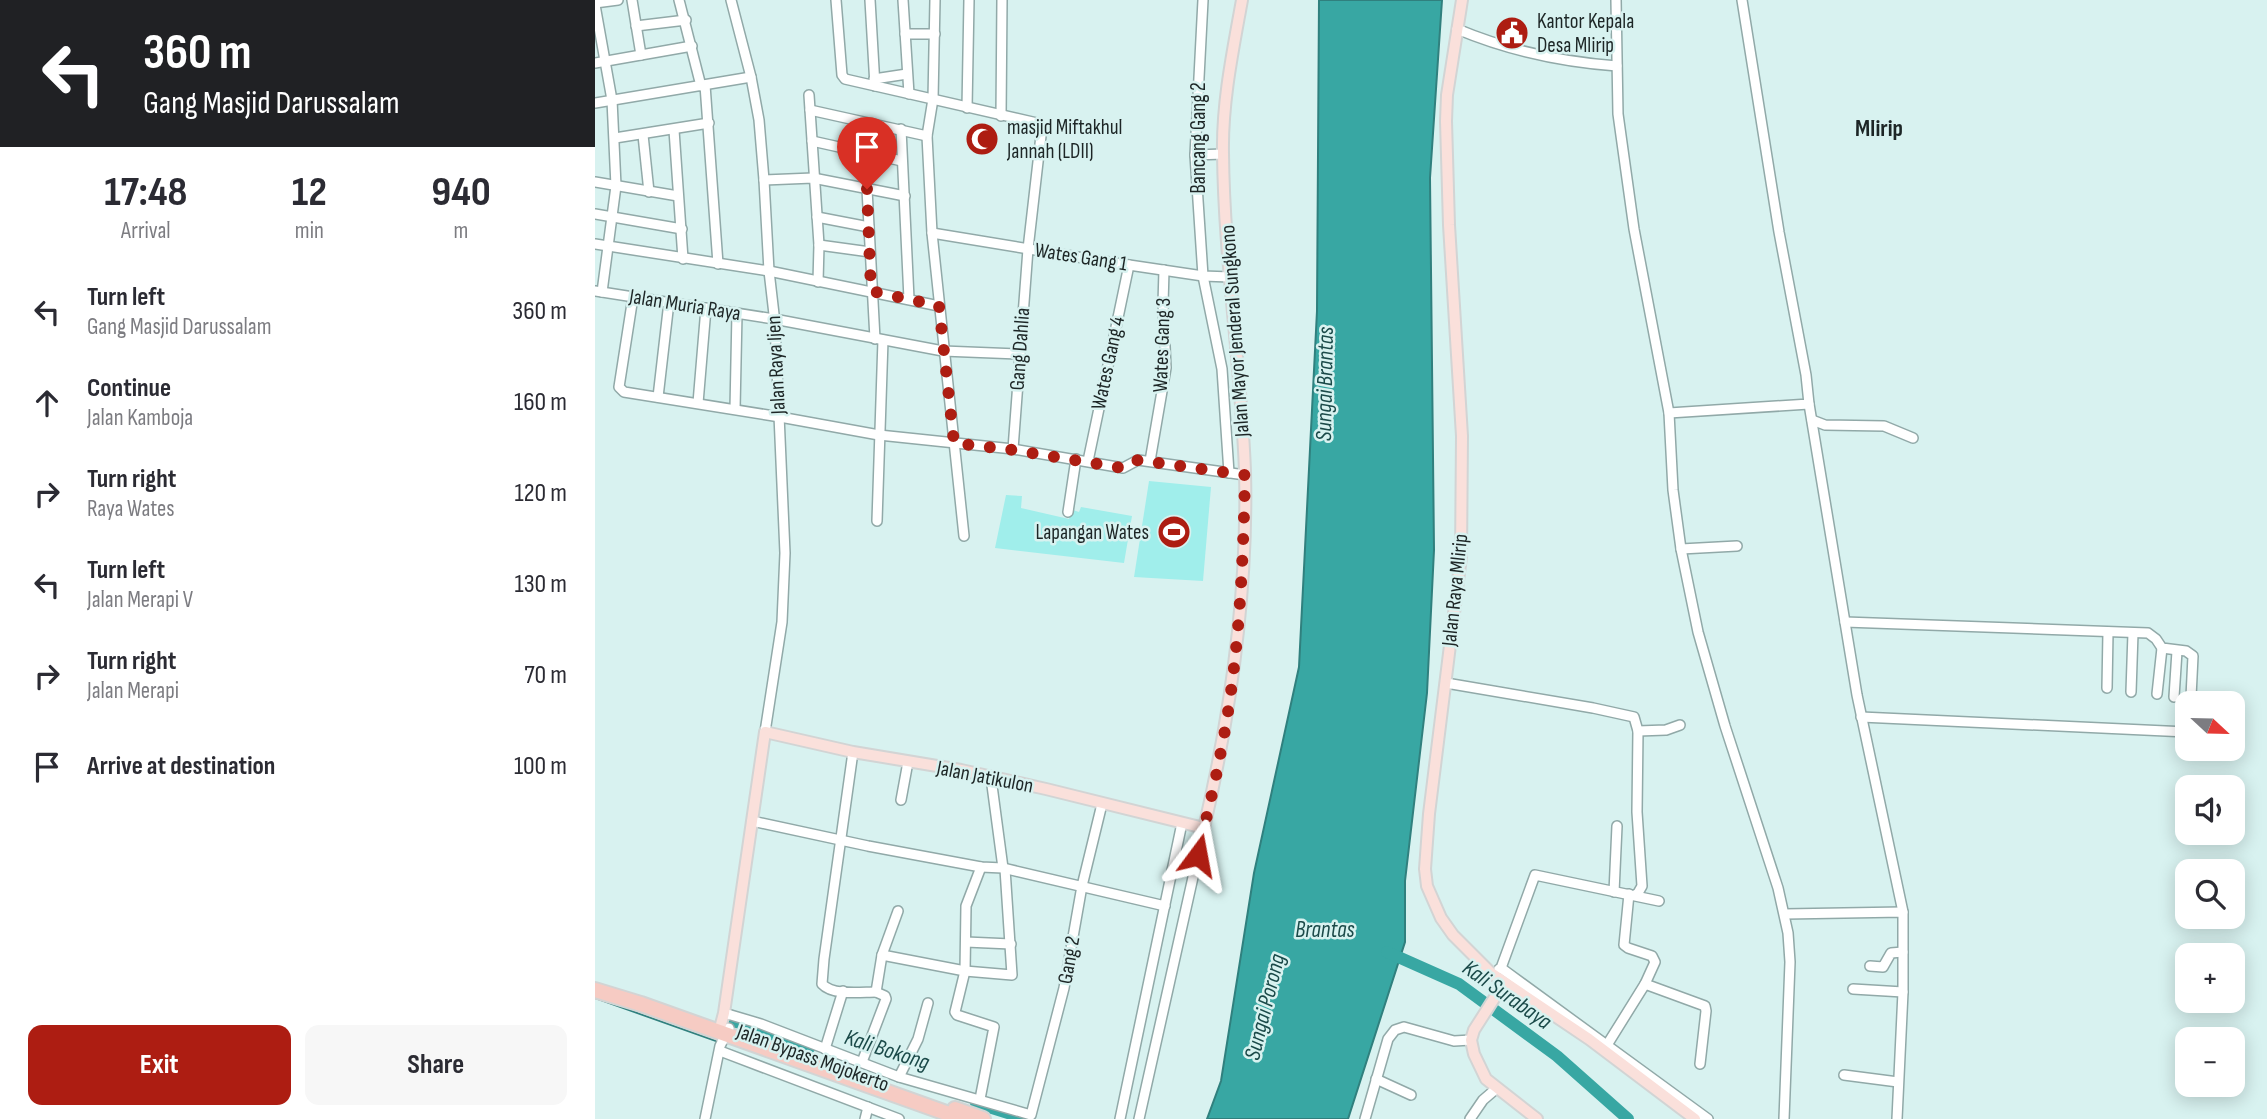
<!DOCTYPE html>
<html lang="en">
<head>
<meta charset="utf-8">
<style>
	body { margin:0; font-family:"Sofia Sans Condensed",sans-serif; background:#f7f7f7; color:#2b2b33; height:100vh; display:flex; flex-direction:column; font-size:26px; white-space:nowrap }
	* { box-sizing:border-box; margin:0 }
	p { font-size:23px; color:#7c7c81 }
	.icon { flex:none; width:38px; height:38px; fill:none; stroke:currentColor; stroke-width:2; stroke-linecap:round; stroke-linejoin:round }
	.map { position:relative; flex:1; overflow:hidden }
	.drawer { display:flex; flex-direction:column; background:#fff; width:595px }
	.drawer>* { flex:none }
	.guide { background:#202124; color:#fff; overflow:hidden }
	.needle { width:46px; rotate:112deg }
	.buttons { position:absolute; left:1580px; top:691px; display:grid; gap:14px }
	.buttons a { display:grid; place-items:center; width:70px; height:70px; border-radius:14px; background:#fff; box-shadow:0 4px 18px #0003; font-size:35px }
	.pin { position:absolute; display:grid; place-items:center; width:60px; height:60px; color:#fff; margin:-72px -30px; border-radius:50% 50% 50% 0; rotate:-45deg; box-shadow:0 0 7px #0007 }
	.pin .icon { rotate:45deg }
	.me { position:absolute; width:77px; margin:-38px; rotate:13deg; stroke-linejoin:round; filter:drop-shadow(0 0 5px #0008) }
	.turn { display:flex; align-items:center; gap:24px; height:147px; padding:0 28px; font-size:32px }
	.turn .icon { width:91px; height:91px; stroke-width:2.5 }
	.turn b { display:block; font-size:49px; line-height:60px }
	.eta { display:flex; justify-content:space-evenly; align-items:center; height:119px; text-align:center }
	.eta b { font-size:42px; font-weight:700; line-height:49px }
	.cta { display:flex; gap:14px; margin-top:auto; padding:14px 28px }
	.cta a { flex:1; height:80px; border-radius:14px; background:#ad1d12; color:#fff; font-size:28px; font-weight:700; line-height:80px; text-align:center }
	.cta a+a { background:#f7f7f7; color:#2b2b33 }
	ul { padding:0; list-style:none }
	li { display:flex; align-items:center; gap:21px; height:91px; padding:0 28px }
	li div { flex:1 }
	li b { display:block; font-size:26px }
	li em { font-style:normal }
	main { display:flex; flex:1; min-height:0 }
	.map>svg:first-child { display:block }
	.green { fill:#a0eeeb }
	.water { fill:#38a7a3; stroke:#30807e; stroke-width:2 }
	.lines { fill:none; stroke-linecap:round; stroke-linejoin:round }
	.stream { stroke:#30807e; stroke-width:2 }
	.river { stroke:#38a7a3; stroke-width:12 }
	.minor-casing { stroke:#91a9a8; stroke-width:12 }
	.major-casing { stroke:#d2d4d4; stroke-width:14 }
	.highway-casing { stroke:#d2d4d4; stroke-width:18 }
	.minor { stroke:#fff; stroke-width:9 }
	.major { stroke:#fae0db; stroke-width:10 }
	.highway { stroke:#f6cbc3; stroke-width:14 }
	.route { stroke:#ad1d12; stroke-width:12; stroke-dasharray:0 21.6 }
	.labels { text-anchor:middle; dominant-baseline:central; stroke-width:5; stroke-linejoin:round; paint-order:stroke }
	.poi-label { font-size:21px; fill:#1d2626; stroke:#d8f2f0; text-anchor:start }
	.street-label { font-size:21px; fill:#1d2626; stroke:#d8f2f0 }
	.water-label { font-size:23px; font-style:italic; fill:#1b4a49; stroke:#d8f2f0 }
	.quarter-label { font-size:24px; font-weight:bold; fill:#1d2626; stroke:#d8f2f0 }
</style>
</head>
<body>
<main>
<section class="drawer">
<div class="guide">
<div class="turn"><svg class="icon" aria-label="left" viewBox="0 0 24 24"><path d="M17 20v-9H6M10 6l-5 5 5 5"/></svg><div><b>360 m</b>Gang Masjid Darussalam</div></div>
</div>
<div class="eta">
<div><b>17:48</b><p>Arrival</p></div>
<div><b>12</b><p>min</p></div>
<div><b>940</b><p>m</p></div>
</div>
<ul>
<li><svg class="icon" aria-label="left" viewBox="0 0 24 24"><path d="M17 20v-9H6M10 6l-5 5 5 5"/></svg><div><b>Turn left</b><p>Gang Masjid Darussalam</p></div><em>360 m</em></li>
<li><svg class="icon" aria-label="ahead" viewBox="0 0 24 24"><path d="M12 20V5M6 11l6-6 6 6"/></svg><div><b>Continue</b><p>Jalan Kamboja</p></div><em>160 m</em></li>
<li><svg class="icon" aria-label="right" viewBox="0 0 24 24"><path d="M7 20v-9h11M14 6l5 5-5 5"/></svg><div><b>Turn right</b><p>Raya Wates</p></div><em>120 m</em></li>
<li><svg class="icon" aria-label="left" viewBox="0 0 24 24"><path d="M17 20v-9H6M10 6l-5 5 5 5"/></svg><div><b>Turn left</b><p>Jalan Merapi V</p></div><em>130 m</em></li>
<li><svg class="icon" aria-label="right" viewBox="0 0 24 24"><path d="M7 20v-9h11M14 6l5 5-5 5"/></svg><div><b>Turn right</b><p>Jalan Merapi</p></div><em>70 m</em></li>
<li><svg class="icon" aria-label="arrive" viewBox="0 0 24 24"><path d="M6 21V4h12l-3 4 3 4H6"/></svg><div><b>Arrive at destination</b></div><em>100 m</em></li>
</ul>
<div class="cta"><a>Exit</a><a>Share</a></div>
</section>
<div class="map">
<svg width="1672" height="1119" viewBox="0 0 1672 1119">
	<rect width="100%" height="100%" fill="#d8f2f0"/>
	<g class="green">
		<polygon points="554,481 616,487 608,581 539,577"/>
		<polygon points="411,495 427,496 426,508 474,519 478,510 484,512 486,507 537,516 529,563 400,548"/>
	</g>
	<polygon class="water" points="724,0 847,0 835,178 839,550 832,693 810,881 810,942 753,1119 612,1119 626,1081 659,873 704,667 722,311"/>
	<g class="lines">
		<polyline class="stream" points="0,998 124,1042"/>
		<g class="river">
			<polyline points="792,952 864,984 962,1056 1033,1119"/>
			<polyline points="139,1021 215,1047"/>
			<polyline points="381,1103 432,1119"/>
		</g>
		<defs>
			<g id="minor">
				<polyline points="37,0 46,55"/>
				<polyline points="84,0 106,86"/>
				<polyline points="136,0 156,77 164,120 169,180 174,271 180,323 190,553 187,622 170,732"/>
				<polyline points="241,0 247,75 250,79 442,123 447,127 433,249 418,449"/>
				<polyline points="275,0 280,86"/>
				<polyline points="308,0 314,94"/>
				<polyline points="340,0 338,99 332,136 337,233 369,536"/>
				<polyline points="608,0 600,155 608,276 627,369 634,473"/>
				<polyline points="1021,0 1023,114 1039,229 1074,413 1078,490 1086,549 1103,632 1130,726 1183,888 1193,933 1195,962 1189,1119"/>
				<polyline points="0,3 23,0"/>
				<polyline points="0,5 17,100 21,186 7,292"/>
				<polyline points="41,26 91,20"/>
				<path d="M862,29C912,50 967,62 1022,66"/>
				<polyline points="310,34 340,34"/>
				<polyline points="0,63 97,46"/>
				<polyline points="279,79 312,74"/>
				<polyline points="110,85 123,264"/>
				<polyline points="214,95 224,245 223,282"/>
				<polyline points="0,103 156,77"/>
				<polyline points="372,108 374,0"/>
				<polyline points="215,110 332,136"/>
				<polyline points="406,116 407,0"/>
				<polyline points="306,129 314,299"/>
				<polyline points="79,130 88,259"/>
				<polyline points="48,135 54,192"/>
				<polyline points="20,138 114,123"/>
				<polyline points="217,141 307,161"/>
				<polyline points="600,155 628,154"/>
				<polyline points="169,180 218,178 310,196"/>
				<polyline points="0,182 83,196"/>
				<polyline points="272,189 280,339"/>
				<polyline points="0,214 87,229"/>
				<polyline points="222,217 274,227"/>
				<polyline points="337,233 507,261 608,276 635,277"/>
				<polyline points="0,244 174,271 344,306"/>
				<polyline points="224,245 275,252"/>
				<polyline points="0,291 179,319 348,351 425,354"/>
				<polyline points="38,297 24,387 29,392 185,417 284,435 418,449 528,468 543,460 650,475"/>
				<polyline points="63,397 74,302"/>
				<polyline points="103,403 111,308"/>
				<polyline points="1214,404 1262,695 1308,912"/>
				<polyline points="140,409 142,313"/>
				<polyline points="1074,413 1214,404 1211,375 1184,232 1147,0"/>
				<polyline points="1217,420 1230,425 1289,426 1318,438"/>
				<polyline points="493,461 534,265"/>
				<polyline points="555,461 571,368 568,304 569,270"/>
				<polyline points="473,512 481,459"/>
				<polyline points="282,521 288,340"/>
				<polyline points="1086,549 1142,546"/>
				<polyline points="1250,622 1553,633 1561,639 1567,648 1591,651 1598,656 1596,697"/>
				<polyline points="851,683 998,708 1039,717 1043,731 1042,812 1047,886 1043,893 1040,895"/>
				<polyline points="1512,688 1513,632"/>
				<polyline points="1536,692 1538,633"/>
				<polyline points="1562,694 1567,648"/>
				<polyline points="1579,697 1582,651"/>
				<polyline points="1266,717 1592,732"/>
				<polyline points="1043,731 1071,730 1085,725"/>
				<path d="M258,752L229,959L227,984C238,996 266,992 281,992"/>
				<polyline points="396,778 408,868"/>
				<polyline points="306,800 313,762"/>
				<polyline points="157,821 273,846 386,867 408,868 570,906"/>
				<polyline points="1019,892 1022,826"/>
				<polyline points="1190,914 1308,912 1308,992 1302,1119"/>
				<polyline points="371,942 416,944"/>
				<polyline points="287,955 303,911"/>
				<polyline points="1275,966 1288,967 1296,953 1308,952"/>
				<polyline points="906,968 1113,1119"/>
				<polyline points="904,969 906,968 940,875 1064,901"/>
				<polyline points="1050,984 1110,1006 1111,1011 1105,1064"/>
				<polyline points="1258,989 1308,992"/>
				<polyline points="129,1013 166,1024 304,1077 436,1115 469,988 487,886 507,804"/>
				<polyline points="1012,1045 1050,984 1060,962 1057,956 1033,948 1029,945 1034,894"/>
				<polyline points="230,1049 248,991"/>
				<polyline points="125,1051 304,1119"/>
				<polyline points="267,1062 291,999 290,996 281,992 287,955 370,971 417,975 410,869"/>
				<polyline points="1249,1075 1303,1082"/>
				<polyline points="304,1077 323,1039 333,1003"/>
				<polyline points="781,1079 816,1095"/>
				<polyline points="385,1099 399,1027 362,1015 360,1012 370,971 371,906 386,867"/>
				<polyline points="110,1119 125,1046 134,1028"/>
				<polyline points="270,1119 273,1107"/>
				<polyline points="525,1119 587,823"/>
				<polyline points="544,1119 609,828"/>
				<polyline points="770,1119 793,1039 800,1030 809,1027 859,1041 876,1040"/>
				<polyline points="875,1119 888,1100 902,1088"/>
			</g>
			<g id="major">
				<polyline points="867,0 852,95 851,121 854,225 867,436 866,557 834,814 830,869 832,886 846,918 858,935 896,973 994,1039 1100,1119"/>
				<polyline points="909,983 879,1030 876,1040 879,1054 891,1079 942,1119"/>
				<path d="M124,1032L129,1013L170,732L258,752L366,770L451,789L609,828C636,712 653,590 650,471C646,364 629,259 628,153C627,102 638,50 647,0"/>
			</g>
			<g id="highway">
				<polyline points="0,990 46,1004 368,1119"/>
				<polyline points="360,1109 388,1119"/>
			</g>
		</defs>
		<use href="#minor" class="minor-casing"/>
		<use href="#major" class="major-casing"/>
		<use href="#highway" class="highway-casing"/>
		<use href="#minor" class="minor"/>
		<use href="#major" class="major"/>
		<use href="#highway" class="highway"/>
	</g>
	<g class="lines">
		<path class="route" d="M272,189L276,291L344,306L359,443L418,450L528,468L543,460L650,475C648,569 644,664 625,756C619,789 610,822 603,855"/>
	</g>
	<defs>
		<symbol id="civic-disc" viewBox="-11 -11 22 22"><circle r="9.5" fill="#ad1d12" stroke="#d8f2f0"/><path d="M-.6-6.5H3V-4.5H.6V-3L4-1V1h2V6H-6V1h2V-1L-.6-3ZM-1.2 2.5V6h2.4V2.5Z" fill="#fff"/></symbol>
		<symbol id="mosque-disc" viewBox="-11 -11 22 22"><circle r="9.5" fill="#ad1d12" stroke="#d8f2f0"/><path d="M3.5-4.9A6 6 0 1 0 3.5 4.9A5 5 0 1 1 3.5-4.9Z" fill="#fff"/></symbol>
		<symbol id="stadium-disc" viewBox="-11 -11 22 22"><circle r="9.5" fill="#ad1d12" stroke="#d8f2f0"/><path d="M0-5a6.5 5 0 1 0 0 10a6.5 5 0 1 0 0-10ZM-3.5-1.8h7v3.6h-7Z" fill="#fff"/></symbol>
	</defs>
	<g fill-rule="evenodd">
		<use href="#civic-disc" x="898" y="14" width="38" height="38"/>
		<use href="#mosque-disc" x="368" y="120" width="38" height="38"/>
		<use href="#stadium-disc" x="560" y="513" width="38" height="38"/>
	</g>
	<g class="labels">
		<g class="poi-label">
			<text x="942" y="21">Kantor Kepala<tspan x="942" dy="24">Desa Mlirip</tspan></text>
			<text x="412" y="127">masjid Miftakhul<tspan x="412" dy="24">Jannah (LDII)</tspan></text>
			<text x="554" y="532" text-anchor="end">Lapangan Wates</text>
		</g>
		<g class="street-label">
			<text transform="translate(603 138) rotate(-90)">Bancang Gang 2</text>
			<text transform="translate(486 257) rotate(9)">Wates Gang 1</text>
			<text transform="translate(90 305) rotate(9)">Jalan Muria Raya</text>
			<text transform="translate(640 331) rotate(-94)">Jalan Mayor Jenderal Sungkono</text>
			<text transform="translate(567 345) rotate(-88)">Wates Gang 3</text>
			<text transform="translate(425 349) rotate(-86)">Gang Dahlia</text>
			<text transform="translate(513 363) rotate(-78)">Wates Gang 4</text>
			<text transform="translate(181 365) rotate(-93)">Jalan Raya Ijen</text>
			<text transform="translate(860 590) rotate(-84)">Jalan Raya Mlirip</text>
			<text transform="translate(390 777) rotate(11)">Jalan Jatikulon</text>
			<text transform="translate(474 960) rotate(-80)">Gang 2</text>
			<text transform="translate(218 1058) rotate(20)">Jalan Bypass Mojokerto</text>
		</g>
		<g class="water-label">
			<text transform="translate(730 384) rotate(-89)">Sungai Brantas</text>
			<text x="730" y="930">Brantas</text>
			<text transform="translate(912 995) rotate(35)">Kali Surabaya</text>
			<text transform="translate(670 1007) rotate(-76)">Sungai Porong</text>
			<text transform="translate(292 1050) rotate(18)">Kali Bokong</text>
		</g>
		<g class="quarter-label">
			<text x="1284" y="128">Mlirip</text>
		</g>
	</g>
</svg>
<div class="buttons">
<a><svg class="needle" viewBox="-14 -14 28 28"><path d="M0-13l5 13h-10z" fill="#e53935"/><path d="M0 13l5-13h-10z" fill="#7c7c81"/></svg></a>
<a><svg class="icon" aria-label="sound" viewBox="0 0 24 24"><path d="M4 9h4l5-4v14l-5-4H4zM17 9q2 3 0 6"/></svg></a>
<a><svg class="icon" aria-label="search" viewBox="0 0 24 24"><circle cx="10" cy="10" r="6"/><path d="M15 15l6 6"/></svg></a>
<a>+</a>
<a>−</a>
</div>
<div class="pin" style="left:272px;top:189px;background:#d93025"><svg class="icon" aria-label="arrive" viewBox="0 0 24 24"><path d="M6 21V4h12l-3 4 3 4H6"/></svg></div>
<svg class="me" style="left:603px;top:855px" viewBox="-20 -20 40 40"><path d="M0-17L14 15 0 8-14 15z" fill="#ad1d12" stroke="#fff" stroke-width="4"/></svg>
</div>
</main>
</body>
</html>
